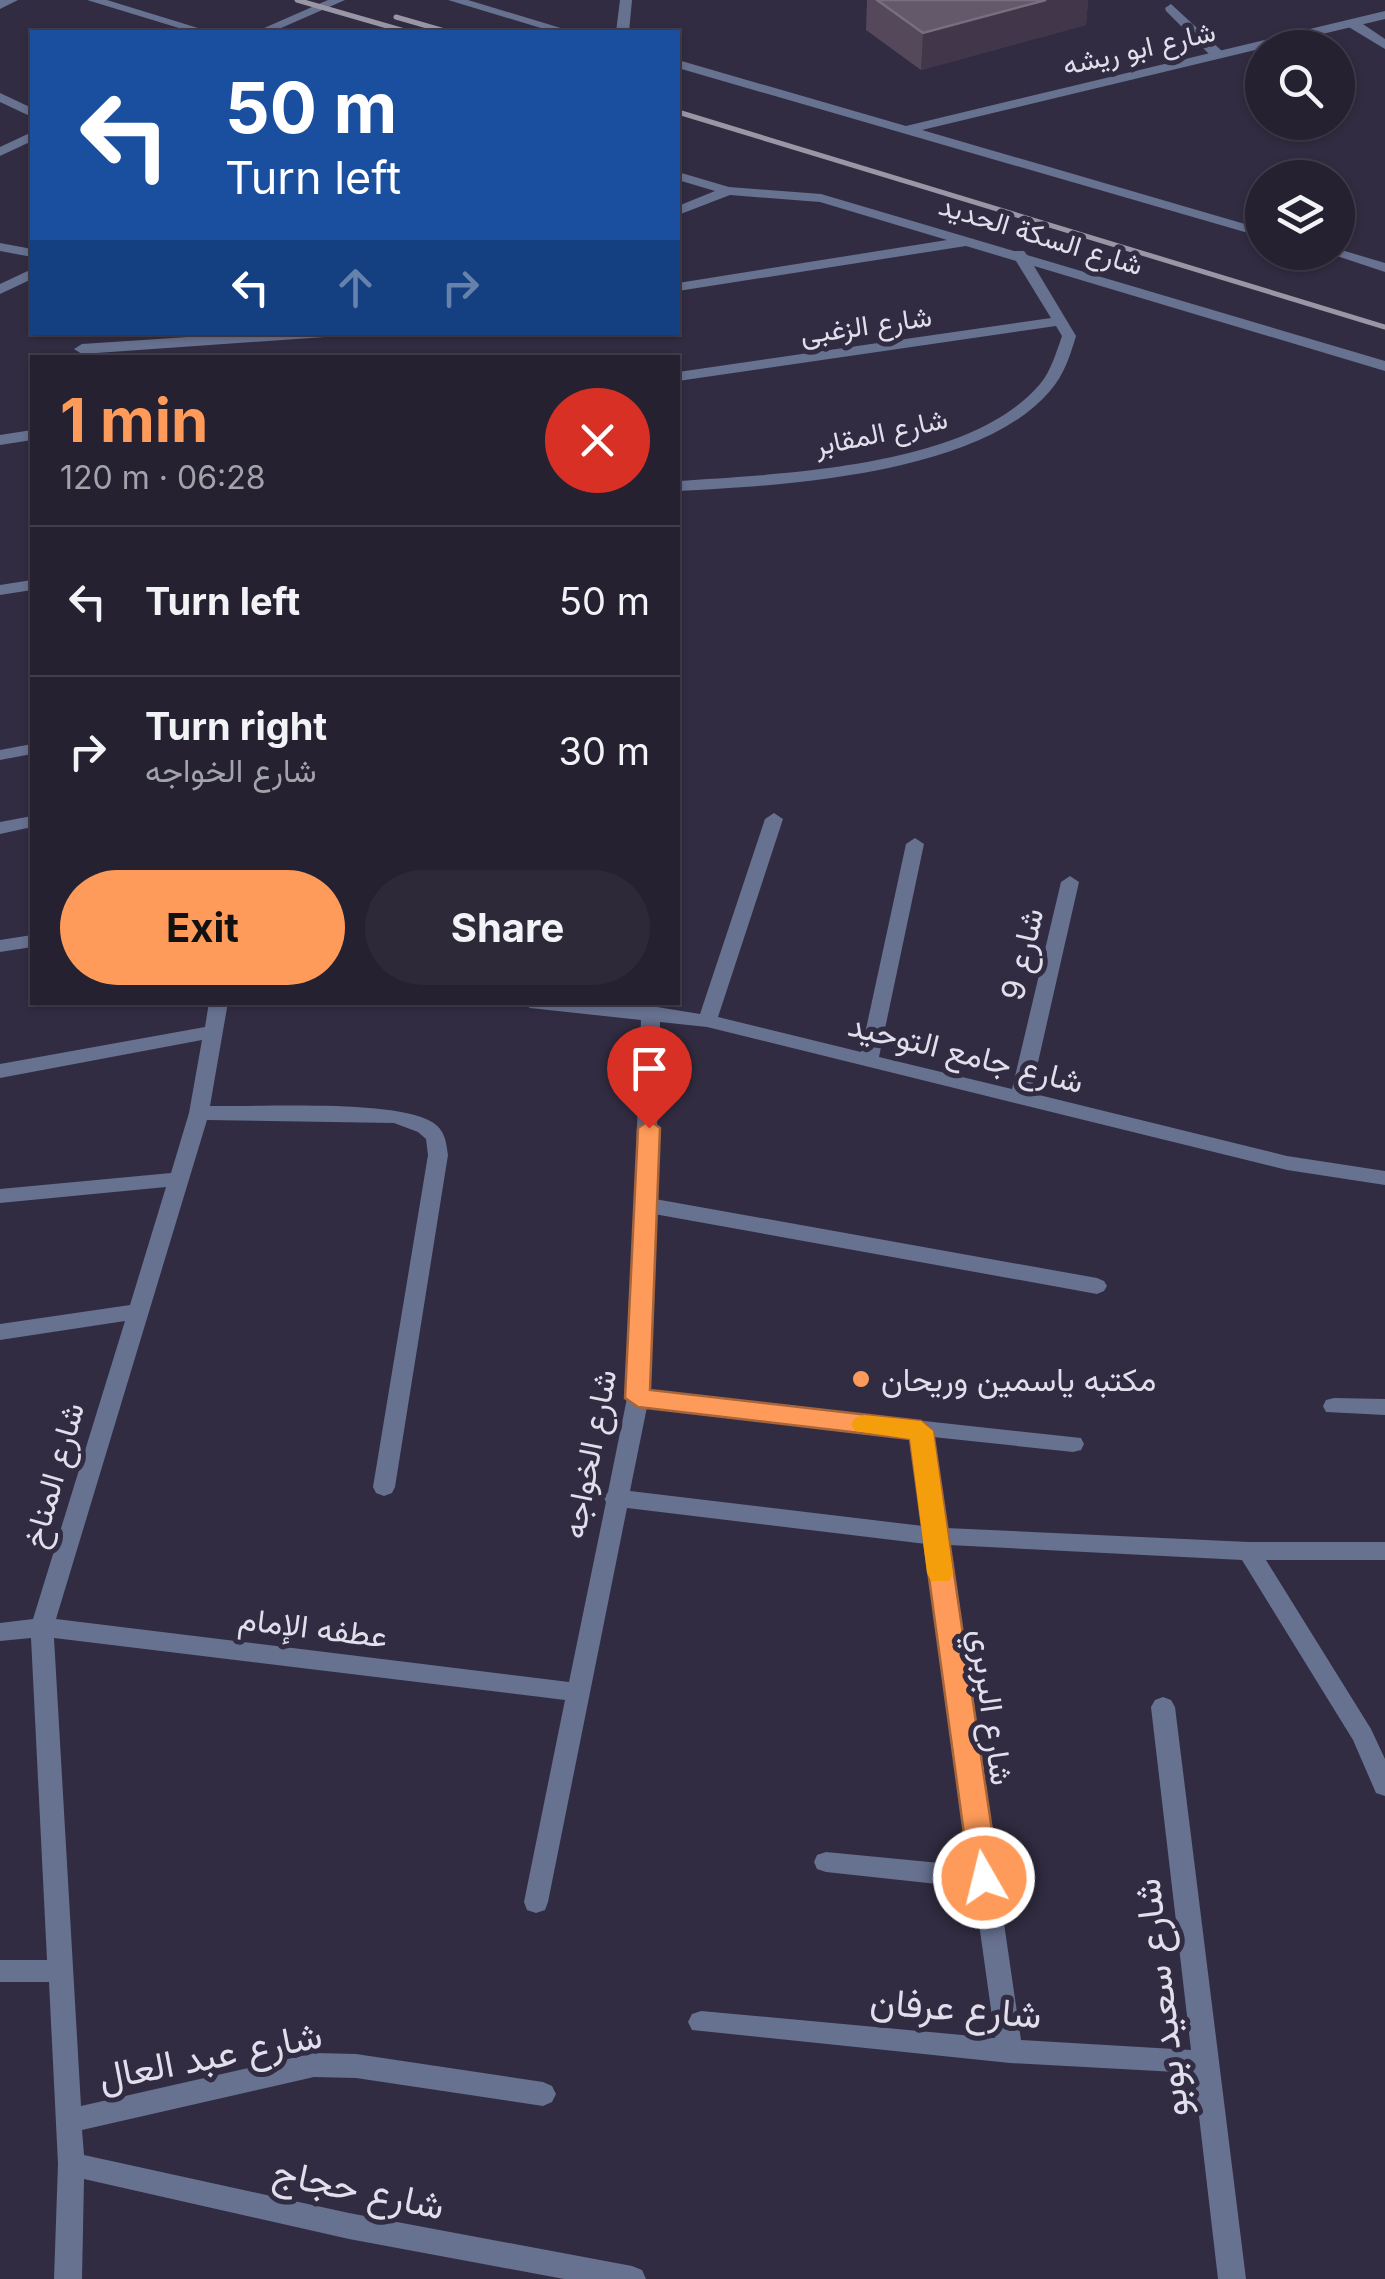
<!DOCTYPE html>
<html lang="en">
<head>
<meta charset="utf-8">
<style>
	body { margin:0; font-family:Inter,Vazirmatn,sans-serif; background:#2d2939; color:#f1f3f6; height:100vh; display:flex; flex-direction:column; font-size:38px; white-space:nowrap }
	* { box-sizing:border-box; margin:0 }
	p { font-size:32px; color:#a3a3ab }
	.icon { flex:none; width:55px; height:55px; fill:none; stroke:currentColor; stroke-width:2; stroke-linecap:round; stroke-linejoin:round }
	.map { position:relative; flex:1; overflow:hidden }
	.side { position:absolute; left:30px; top:355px; width:650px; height:650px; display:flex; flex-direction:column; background:#252131; border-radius:0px; box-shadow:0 2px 8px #0004,0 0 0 2px #423e4d }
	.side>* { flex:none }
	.banner { position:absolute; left:30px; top:30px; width:650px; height:305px; border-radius:0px; box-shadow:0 2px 8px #0004,0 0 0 2px #423e4d; background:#1a4fa0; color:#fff; overflow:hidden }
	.fabs { position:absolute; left:1245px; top:30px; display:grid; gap:20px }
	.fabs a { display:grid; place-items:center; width:110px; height:110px; border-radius:50%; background:#252131; box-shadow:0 2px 8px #0004,0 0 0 2px #423e4d; font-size:50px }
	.pin { position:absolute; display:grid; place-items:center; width:85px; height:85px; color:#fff; margin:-102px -42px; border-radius:50% 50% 50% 0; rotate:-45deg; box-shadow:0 0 10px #0007 }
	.pin .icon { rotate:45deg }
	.me { position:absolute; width:110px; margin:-55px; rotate:352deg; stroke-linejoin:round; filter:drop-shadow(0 0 8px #0008) }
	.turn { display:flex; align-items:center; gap:35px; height:210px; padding:0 30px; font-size:45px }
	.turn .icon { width:130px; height:130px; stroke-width:2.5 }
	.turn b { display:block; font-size:70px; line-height:85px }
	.lanes { display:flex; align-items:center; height:95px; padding:0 30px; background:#0003; justify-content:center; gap:50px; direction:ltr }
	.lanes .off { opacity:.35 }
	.round { display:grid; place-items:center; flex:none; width:105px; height:105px; border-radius:52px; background:#2d2939 }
	.overview { display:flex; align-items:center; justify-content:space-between; height:170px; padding:0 30px }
	h1 { font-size:60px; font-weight:700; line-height:75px; color:#ff9b5a }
	.cta { display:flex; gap:20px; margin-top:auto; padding:20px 30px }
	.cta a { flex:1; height:115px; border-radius:60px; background:#ff9b5a; color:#111; font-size:40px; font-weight:700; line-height:115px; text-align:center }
	.cta a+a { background:#2d2939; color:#f1f3f6 }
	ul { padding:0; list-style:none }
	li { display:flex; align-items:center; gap:30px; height:150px; padding:0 30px; border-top:2px solid #423e4d }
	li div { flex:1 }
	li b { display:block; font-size:38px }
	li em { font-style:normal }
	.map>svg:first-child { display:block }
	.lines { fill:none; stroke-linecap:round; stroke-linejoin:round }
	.service { fill:#677190; fill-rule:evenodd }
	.minor { fill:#677190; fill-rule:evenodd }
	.rail { stroke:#9996a6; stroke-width:5 }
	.wall { fill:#56485b }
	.shaded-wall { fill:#41364a }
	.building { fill:#64596b; stroke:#786e7f; stroke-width:2.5 }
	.route { fill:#ff9b5a; stroke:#a6653a; stroke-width:2.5 }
	.slow { fill:#f59e0b }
	.poi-dot { fill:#ff9b5a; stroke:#312c41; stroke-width:4 }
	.labels { text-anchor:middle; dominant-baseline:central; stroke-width:10; stroke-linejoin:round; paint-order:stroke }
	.far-street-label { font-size:28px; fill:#e1dfec; stroke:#312c41 }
	.street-label { font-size:32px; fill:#e1dfec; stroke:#312c41 }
	.poi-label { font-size:32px; fill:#e1dfec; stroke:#312c41; text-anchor:start }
	.near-street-label { font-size:38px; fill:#e1dfec; stroke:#312c41 }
</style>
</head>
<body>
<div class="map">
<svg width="1385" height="2279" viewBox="0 0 1385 2279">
	<rect width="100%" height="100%" fill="#312c41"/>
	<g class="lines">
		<g class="service">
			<polygon points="1171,4 1223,52 1223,58 1213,58 1166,11 1165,8"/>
			<polygon points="1347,20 1357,20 1385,39 1385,49 1347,26"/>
		</g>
		<g class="minor">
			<polygon points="0,0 18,0 0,9"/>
			<polygon points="87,0 107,0 211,32 192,32"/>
			<polygon points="328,0 345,0 272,32 255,32"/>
			<polygon points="448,0 468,0 574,32 554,32"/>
			<polygon points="620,0 632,0 629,32 616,32"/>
			<polygon points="1385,11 1385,19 922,130 1262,229 1262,237 678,68 678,60 906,126"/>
			<polygon points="0,93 32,108 32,117 0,102"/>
			<polygon points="32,132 32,141 0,156 0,147"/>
			<path d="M678,172L729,187L821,194L1014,251H1024L1027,255L1385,361V371L1034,266L1076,336C1070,356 1064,375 1050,391C979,475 781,486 678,491V481C779,474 970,468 1040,384C1051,371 1056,353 1062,336L1056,326L678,381V372L1051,318L1016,261L966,246L678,291V283L947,240L820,202L730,195L678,215V206L715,191L678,180Z"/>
			<polygon points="0,243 32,249 32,257 0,251"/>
			<polygon points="1338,249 1385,263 1385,272 1325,252 1338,252"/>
			<polygon points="32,269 32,279 0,294 0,284"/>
			<polygon points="264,332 346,332 339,336 82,354 74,349 82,344"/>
			<polygon points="32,430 32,440 0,445 0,435"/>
			<polygon points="32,580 32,590 0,595 0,585"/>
			<polygon points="32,744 32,754 0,760 0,750"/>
			<path d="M774,813L783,819L718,1017L861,1052L906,844L915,838L924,844L879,1057L1012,1089L1061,882L1070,876L1079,882L1031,1093L1287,1156L1385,1171V1185L1287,1170L707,1027L660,1022L655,1199L1097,1278L1104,1281L1107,1286L1104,1291L1097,1294L654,1214L649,1391L1081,1438L1084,1444L1081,1450L1073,1452L933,1437L946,1528L1249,1542H1385V1560H1266L1371,1729L1385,1759V1796L1376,1793L1353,1740L1242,1560L949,1545L1021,2040L1191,2050L1151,1707L1155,1700L1163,1697L1171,1700L1175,1707L1246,2279H1218L1194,2073L1010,2063L692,2030L688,2022L692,2014L701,2011L995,2038L974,1888L826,1872L817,1869L814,1862L817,1855L826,1852L971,1866L926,1544L627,1508L548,1902L545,1910L536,1913L527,1910L524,1902L565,1700L54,1638L81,2106L314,2053L356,2054L543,2082L552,2086L556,2094L552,2102L543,2106L356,2078L314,2077L82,2130L84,2155L349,2213L632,2266L642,2270L646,2279H564L349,2239L84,2179L82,2279H54L58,2164L49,1982H0V1960H47L31,1638L0,1641V1623L33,1619L125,1321L0,1340V1324L130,1305L166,1187L0,1203V1189L171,1173L189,1113L202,1040L0,1078V1064L205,1027L209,1002H228L210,1106C259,1107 395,1099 432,1122C445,1130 446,1141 448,1155L395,1487L392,1493L384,1496L376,1493L373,1487L428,1155L426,1139L418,1132L394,1123L207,1120L56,1619L569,1682L606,1502L604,1498L608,1492L627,1398L641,1020L530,1008L521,1002L651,1006L700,1014L765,819ZM647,1407L911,1435L923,1526L630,1491Z"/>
			<polygon points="32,816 32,827 0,834 0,822"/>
			<polygon points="32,935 32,947 0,952 0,940"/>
			<polygon points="1334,1398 1385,1399 1385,1415 1326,1412 1323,1406 1326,1400"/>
		</g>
		<g class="rail">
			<polyline points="297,0 408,32"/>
			<polyline points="396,17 448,32"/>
			<polyline points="678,112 1385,327"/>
		</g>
	</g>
	<polygon class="wall" points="867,0 1088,0 1086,25 921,70 866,30"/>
	<polygon class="shaded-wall" points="1046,0 1088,0 1086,25 921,70 923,33"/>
	<polygon class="building" points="877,0 1046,0 923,33"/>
	<polygon class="route" points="649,1120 660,1128 650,1390 921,1421 933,1431 999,1878 994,1887 984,1891 975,1887 970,1878 910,1439 638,1407 625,1398 638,1128"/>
	<polygon class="slow" points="864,1415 921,1421 933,1431 953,1573 949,1581 931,1581 927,1573 910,1439 855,1431 851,1424 855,1418"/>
	<circle class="poi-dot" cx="861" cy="1379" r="10"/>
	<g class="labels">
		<g class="far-street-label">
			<text transform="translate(1139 48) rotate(-13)">شارع ابو ريشه</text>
			<text transform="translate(1041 235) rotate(17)">شارع السكة الحديد</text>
			<text transform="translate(866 325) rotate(-8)">شارع الزغبى</text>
			<text transform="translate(881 432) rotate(-12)">شارع المقابر</text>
		</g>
		<g class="street-label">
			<text transform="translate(1022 954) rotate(-77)">شارع 9</text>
			<text transform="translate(966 1053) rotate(14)">شارع جامع التوحيد</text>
			<text transform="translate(589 1454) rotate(-79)">شارع الخواجه</text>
			<text transform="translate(53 1475) rotate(-74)">شارع المناخ</text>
			<text transform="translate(313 1627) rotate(7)">عطفه الإمام</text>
			<text transform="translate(992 1707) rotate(82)">شارع البربري</text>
		</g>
		<g class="poi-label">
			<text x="881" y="1379">مكتبه ياسمين وريحان</text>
		</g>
		<g class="near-street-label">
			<text transform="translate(1160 1998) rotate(-97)">شارع سعيد بوبو</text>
			<text transform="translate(956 2007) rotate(5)">شارع عرفان</text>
			<text transform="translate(210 2055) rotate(-11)">شارع عبد العال</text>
			<text transform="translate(359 2188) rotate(12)">شارع حجاج</text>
		</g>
	</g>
</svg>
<div class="fabs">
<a><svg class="icon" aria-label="search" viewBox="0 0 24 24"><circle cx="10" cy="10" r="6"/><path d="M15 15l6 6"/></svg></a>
<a><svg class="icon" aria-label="layers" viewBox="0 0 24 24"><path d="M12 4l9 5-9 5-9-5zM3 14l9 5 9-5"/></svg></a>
</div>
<div class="pin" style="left:649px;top:1128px;background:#d93025"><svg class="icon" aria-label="arrive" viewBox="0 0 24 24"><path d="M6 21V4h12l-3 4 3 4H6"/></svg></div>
<svg class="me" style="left:984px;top:1878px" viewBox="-20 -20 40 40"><circle r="17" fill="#ff9b5a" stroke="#fff" stroke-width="3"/><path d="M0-11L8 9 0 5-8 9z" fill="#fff"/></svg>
<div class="banner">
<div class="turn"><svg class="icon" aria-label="left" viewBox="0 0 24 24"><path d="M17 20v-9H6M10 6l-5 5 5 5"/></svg><div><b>50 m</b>Turn left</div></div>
<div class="lanes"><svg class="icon" aria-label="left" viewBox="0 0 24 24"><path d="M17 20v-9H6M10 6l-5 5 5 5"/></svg><svg class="icon off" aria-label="ahead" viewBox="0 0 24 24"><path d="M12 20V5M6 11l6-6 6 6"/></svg><svg class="icon off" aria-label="right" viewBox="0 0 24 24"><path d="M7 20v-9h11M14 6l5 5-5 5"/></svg></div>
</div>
<section class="side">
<div class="overview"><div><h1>1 min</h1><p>120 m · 06:28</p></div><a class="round" style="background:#d93025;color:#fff"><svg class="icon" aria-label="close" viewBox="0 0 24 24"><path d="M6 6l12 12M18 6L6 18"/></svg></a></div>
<ul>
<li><svg class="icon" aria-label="left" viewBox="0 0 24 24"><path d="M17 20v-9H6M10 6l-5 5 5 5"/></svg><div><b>Turn left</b></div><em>50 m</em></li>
<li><svg class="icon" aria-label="right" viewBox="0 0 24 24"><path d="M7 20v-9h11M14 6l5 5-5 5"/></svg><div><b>Turn right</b><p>شارع الخواجه</p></div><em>30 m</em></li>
</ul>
<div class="cta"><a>Exit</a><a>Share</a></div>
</section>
</div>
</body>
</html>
